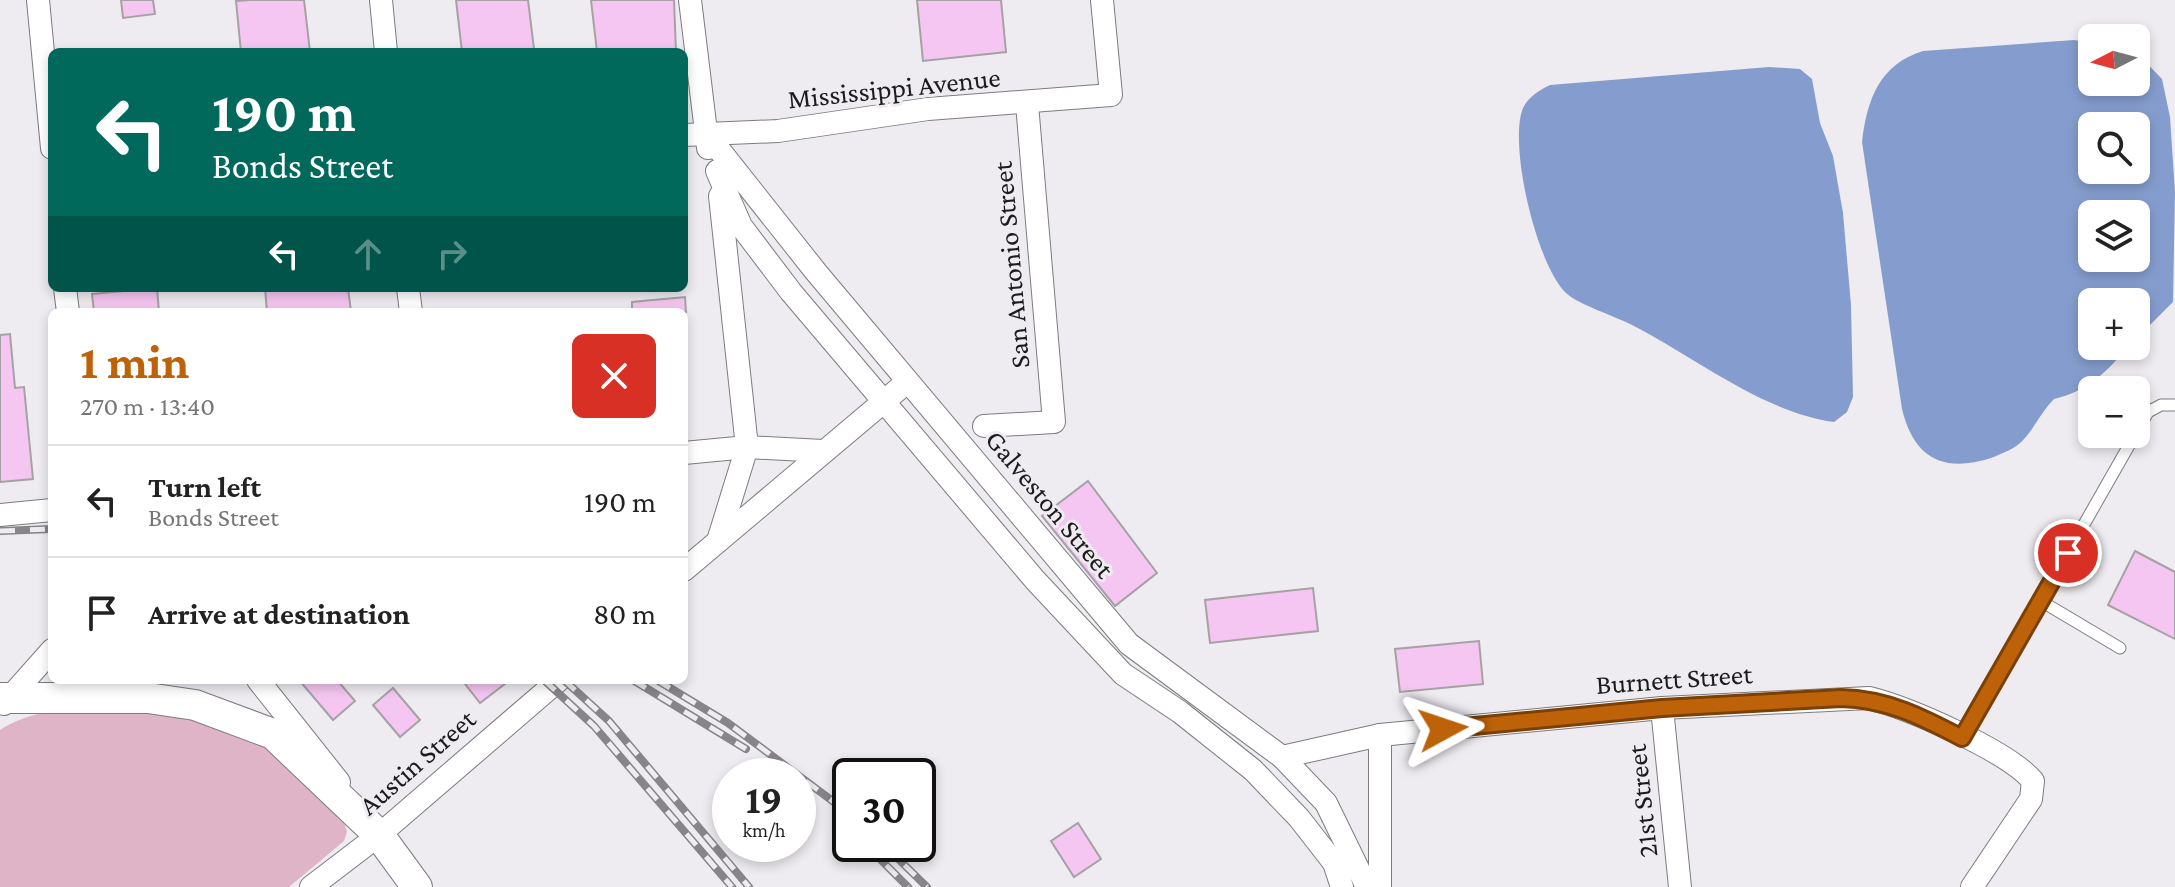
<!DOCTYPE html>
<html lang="en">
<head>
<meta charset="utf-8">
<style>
	body { margin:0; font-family:"Crimson Pro",serif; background:#f6f6f6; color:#222; height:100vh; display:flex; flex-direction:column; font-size:30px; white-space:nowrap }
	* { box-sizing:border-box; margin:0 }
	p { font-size:26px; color:#767676 }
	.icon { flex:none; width:44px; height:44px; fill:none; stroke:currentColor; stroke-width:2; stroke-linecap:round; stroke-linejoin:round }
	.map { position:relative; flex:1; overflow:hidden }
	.panel { position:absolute; left:48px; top:308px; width:640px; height:376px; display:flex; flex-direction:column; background:#fff; border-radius:12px; box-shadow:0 4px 12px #0003 }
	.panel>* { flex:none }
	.top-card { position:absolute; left:48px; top:48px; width:640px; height:244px; border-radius:12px; box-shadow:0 4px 12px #0003; background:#00695c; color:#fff; overflow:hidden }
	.needle { width:52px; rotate:264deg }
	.controls { position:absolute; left:2078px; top:24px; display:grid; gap:16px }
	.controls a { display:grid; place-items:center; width:72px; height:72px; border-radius:12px; background:#fff; box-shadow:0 4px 12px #0003; font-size:40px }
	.speed { position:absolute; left:712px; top:758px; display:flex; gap:16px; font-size:40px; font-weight:700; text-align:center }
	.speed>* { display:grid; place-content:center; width:104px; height:104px; border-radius:50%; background:#fff; box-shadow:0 4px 12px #0003; line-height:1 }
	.speed small { font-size:20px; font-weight:400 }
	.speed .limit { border:4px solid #111; border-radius:12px; background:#fff; color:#111 }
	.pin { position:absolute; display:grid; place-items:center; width:68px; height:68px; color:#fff; margin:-34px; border:4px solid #fff; border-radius:50%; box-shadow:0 2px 8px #0007 }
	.me { position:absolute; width:88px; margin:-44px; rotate:85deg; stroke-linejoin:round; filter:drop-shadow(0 0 6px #0008) }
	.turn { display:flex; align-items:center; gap:28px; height:168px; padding:0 32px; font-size:36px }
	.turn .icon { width:104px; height:104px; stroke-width:2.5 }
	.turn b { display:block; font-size:56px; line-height:68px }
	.lanes { display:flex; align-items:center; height:76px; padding:0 32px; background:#0003; justify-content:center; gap:40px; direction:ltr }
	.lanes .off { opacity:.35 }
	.round { display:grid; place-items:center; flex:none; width:84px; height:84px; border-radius:12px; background:#f6f6f6 }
	.summary { display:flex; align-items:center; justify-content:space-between; height:136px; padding:0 32px }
	h1 { font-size:48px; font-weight:700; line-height:60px; color:#bd6208 }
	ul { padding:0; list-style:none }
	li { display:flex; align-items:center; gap:24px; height:112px; padding:0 32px; border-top:2px solid #e0e0e0 }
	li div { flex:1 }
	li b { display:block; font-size:30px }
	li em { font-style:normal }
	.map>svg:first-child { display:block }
	.green { fill:#deb4c6 }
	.water { fill:#859dce; fill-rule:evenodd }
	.building { fill:#f5c6f1; stroke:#a6a1a5; stroke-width:2 }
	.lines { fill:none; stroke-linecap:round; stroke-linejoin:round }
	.service-casing { stroke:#7d7b7f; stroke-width:13 }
	.minor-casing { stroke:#7d7b7f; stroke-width:24 }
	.secondary-casing { stroke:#7d7b7f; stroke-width:32 }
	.service { stroke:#fff; stroke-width:11 }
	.minor { stroke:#fff; stroke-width:22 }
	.secondary { stroke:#fff; stroke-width:30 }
	.rail-casing { stroke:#878588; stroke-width:8 }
	.rail { stroke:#efecf1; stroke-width:5; stroke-dasharray:15; stroke-linecap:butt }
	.route-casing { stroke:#7b4005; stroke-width:20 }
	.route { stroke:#bd6208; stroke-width:14 }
	.labels { text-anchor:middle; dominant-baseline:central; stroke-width:6; stroke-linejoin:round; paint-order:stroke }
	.street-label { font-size:28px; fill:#1c1b1d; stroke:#efecf1 }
</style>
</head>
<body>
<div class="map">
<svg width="2175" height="887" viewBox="0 0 2175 887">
	<rect width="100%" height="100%" fill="#efecf1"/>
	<path class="green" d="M172,710L257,738L343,819L347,832L344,841L289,887H0V730C47,699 118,711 172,710Z"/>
	<g class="water">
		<path d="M2074,40L2092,43V82H2136V52L2162,79L2170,117L2175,192L2173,302L2136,339V302H2092V346H2129C2106,372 2089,391 2054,399C2042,411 2035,427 2024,439C2017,448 2001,454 1991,458C1944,473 1914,459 1902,409L1862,142C1867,99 1880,64 1923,51ZM2092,126H2136V170H2092ZM2092,214H2136V258H2092Z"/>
		<path d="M1769,67L1800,69L1812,79L1820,123L1833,156L1843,213L1851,305L1853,397L1847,412L1834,422C1760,411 1697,358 1632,325C1615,316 1579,305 1566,293C1537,266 1508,145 1523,108C1528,97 1540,90 1550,85Z"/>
	</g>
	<g class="building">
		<polygon points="121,0 153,0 155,14 123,18"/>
		<polygon points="250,0 304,0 310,52 241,52 236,1"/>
		<polygon points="456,0 528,0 534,49 462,52"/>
		<polygon points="591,0 674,0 676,52 597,52"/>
		<polygon points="917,0 1001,0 1006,52 923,61"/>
		<polygon points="157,288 159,312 94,312 92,294"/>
		<polygon points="265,288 348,288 351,312 267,312"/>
		<polygon points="685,297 686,312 632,312 632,302"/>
		<polygon points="10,334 15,388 24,387 33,479 0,482 0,335"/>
		<polygon points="1088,481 1157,573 1115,606 1042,516"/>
		<polygon points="2135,551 2175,572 2175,639 2108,605"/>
		<polygon points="1313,588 1318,631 1210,643 1205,600"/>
		<polygon points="1479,641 1483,684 1400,692 1395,649"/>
		<polygon points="299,680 337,680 355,701 333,720"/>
		<polygon points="462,680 510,680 480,703"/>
		<polygon points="393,688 420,720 400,737 373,705"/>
		<polygon points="1078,823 1101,859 1074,877 1051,841"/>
	</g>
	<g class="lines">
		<defs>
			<g id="service">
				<polyline points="2041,601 2120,648"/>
				<polyline points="1963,737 2148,412 2161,405 2175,405"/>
			</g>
			<g id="minor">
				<polyline points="38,0 52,148"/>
				<polyline points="381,0 386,52"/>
				<polyline points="690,0 708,148"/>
				<polyline points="706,133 816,272 1129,644 1282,757 1326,803 1367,887"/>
				<polyline points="684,135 778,131 928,109 1111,95 1102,0"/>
				<polyline points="717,171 741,226 791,292 1035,580 1123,674 1180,712 1253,770 1299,818 1334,863 1342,887"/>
				<polyline points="65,288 68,312"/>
				<polyline points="408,288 411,312"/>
				<polyline points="984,426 1054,422 1027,104"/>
				<polyline points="684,453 747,447 823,451"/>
				<polyline points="0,515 52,510"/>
				<polyline points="718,541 747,447 720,196"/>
				<polyline points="684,570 907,382"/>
				<polyline points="258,680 339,782"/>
				<polyline points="4,704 52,650"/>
				<polyline points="1662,708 1680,887"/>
				<path d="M1282,757L1380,735L1662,708L1869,698C1909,708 2008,751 2033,781L2031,799L1972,887"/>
				<polyline points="311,887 379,835 559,680"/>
				<polyline points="1380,887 1380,735"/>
			</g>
			<polyline id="secondary" points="0,698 148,698 195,705 273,734 379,835 417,887"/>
		</defs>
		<use href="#service" class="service-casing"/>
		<use href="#minor" class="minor-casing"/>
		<use href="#secondary" class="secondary-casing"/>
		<use href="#service" class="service"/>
		<use href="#minor" class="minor"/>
		<use href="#secondary" class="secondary"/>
		<defs>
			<g id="rail">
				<polyline points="0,531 52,529"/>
				<polyline points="544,680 594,726 732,887"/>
				<polyline points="564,680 609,721 749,887"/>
				<polyline points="633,680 746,749"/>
				<polyline points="657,680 728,723 850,814"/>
				<polyline points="865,844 908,887"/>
				<polyline points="883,844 927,887"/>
			</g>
		</defs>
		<use href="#rail" class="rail-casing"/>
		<use href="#rail" class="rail"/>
	</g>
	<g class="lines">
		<defs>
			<path id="route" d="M1443,729L1662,708L1841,698C1887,699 1922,717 1962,738L2068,553"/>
		</defs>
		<use href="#route" class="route-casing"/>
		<use href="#route" class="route"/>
	</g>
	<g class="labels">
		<g class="street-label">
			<text transform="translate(894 88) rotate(-6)">Mississippi Avenue</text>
			<text transform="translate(1011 265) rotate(-95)">San Antonio Street</text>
			<text transform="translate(1050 504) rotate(50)">Galveston Street</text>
			<text transform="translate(1674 679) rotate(-4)">Burnett Street</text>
			<text transform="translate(417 762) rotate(-41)">Austin Street</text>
			<text transform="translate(1642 801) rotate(-96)">21st Street</text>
		</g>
	</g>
</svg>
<div class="controls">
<a><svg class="needle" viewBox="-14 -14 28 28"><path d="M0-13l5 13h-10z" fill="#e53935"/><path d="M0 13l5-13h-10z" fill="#767676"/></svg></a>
<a><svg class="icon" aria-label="search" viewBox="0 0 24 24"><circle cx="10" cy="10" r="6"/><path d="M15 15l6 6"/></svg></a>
<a><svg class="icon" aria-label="layers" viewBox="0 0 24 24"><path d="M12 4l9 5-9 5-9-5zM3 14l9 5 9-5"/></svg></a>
<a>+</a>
<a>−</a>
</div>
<div class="speed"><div>19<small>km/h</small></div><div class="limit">30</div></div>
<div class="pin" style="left:2068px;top:553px;background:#d93025"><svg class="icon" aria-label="arrive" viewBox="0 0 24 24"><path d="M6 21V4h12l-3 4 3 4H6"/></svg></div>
<svg class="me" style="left:1443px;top:729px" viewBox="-20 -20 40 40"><path d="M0-17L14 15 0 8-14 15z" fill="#bd6208" stroke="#fff" stroke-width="4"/></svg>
<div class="top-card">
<div class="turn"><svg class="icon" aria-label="left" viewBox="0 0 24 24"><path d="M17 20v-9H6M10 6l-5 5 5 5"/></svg><div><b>190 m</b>Bonds Street</div></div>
<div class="lanes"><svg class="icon" aria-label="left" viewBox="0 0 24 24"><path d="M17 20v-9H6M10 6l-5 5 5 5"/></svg><svg class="icon off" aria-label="ahead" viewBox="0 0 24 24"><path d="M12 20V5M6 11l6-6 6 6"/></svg><svg class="icon off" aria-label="right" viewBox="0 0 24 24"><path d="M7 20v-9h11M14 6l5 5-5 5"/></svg></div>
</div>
<section class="panel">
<div class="summary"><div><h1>1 min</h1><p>270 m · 13:40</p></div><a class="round" style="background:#d93025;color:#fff"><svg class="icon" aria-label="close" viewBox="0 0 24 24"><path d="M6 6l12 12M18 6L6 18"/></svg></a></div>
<ul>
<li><svg class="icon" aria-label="left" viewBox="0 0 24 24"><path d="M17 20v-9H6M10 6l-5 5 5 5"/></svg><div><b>Turn left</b><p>Bonds Street</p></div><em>190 m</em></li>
<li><svg class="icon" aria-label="arrive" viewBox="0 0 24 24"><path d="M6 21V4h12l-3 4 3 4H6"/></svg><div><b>Arrive at destination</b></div><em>80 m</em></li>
</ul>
</section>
</div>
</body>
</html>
